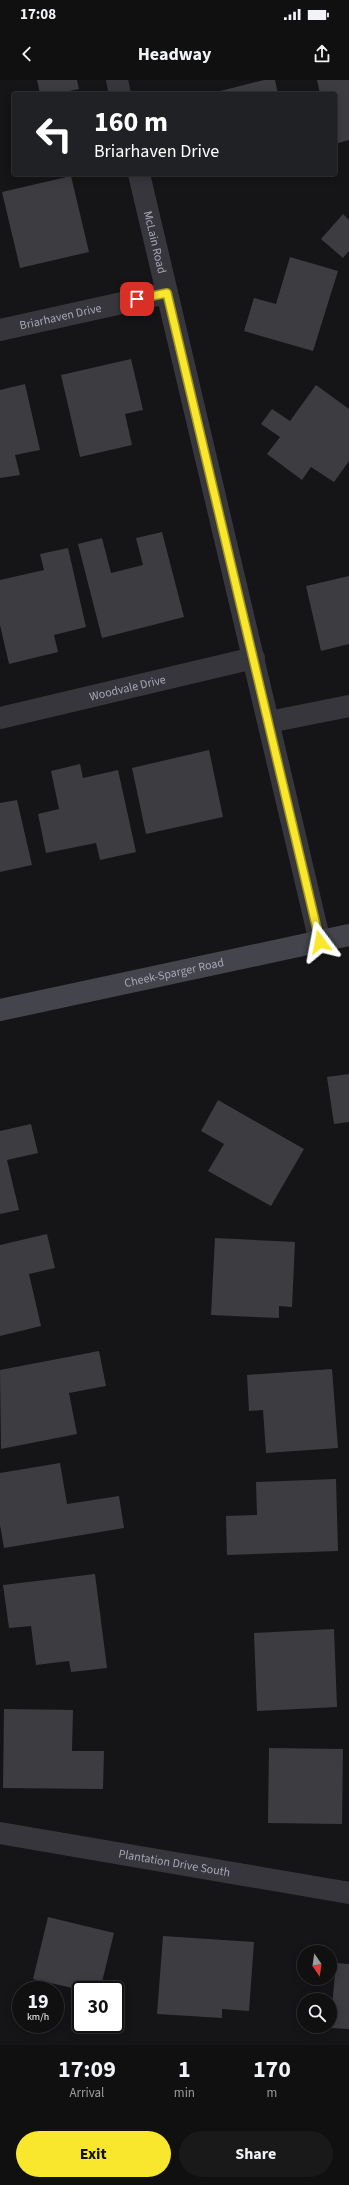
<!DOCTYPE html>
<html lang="en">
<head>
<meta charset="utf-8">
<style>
	body { margin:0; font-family:"Source Sans 3",sans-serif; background:#19191a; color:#f1f3f6; height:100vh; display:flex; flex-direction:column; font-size:15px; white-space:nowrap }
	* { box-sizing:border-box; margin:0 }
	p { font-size:13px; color:#9c9d9f }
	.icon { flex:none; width:22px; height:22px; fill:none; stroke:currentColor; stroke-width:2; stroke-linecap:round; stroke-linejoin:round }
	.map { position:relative; height:1965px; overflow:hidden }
	.sheet { display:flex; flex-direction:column; background:#101011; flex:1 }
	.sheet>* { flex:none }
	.guide { position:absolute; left:12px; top:12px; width:325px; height:84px; border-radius:4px; box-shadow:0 2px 10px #0003,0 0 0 1px #303031; background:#202124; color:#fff; overflow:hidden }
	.needle { width:26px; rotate:167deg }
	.fabs { position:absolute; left:297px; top:1865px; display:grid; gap:8px }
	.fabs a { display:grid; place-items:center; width:40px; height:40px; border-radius:50%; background:#101011; box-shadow:0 2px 10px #0003,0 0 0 1px #303031; font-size:20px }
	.speed { position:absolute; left:12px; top:1901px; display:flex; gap:8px; font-size:20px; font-weight:700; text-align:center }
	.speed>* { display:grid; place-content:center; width:52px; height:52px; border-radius:50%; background:#101011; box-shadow:0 2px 10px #0003,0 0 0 1px #303031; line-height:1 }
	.speed small { font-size:10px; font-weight:400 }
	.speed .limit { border:2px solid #111; border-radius:6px; background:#fff; color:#111 }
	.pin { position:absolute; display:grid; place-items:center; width:34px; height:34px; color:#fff; margin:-17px; border-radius:8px; box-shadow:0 2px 6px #0006 }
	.me { position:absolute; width:44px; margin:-22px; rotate:347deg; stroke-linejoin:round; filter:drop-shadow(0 0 3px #0008) }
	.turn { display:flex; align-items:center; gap:14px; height:84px; padding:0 16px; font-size:18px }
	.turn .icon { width:52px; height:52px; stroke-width:2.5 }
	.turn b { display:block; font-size:28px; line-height:34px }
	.eta { display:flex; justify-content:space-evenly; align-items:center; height:68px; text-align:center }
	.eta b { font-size:24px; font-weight:700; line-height:28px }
	.button { display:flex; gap:8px; margin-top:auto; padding:8px 16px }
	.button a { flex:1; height:46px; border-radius:24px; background:#f8e72c; color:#111; font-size:16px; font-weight:700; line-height:46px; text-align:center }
	.button a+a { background:#19191a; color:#f1f3f6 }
	.status { display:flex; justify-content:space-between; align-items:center; height:28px; padding:0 20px; background:#101011; direction:ltr }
	.status svg { height:11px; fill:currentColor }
	header { display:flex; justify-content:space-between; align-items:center; height:52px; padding:0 16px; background:#101011; font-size:18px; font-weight:700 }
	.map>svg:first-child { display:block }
	.building { fill:#3d3c41 }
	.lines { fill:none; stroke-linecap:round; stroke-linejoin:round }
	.minor { stroke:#36363c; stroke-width:22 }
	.secondary { stroke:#44444c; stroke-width:22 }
	.route-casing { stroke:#a1961d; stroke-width:10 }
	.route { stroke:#f8e72c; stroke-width:7 }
	.labels { text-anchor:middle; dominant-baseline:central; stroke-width:4; stroke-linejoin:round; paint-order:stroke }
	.street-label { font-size:12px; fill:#a6a7b7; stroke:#101012 }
</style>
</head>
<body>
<div class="status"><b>17:08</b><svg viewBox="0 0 49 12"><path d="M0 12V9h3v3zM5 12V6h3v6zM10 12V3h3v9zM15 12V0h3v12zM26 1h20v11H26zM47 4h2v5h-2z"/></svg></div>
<header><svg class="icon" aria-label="back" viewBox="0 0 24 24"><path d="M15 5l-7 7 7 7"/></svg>Headway<svg class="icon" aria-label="share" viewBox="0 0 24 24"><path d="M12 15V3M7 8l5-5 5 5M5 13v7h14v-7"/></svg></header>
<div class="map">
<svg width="349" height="1965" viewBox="0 0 349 1965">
	<rect width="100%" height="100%" fill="#151517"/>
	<g class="building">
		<polygon points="37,0 77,0 79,9 55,14 40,14"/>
		<polygon points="264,0 275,0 278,14 208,14"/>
		<polygon points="317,0 349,0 349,60 335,64 335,14 320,14"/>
		<polygon points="71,96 89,172 20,188 2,112"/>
		<polygon points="343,134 349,140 349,171 343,178 321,159"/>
		<polygon points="290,177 338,191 313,271 244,251 254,218 276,224"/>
		<polygon points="131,279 143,330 125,334 132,365 80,377 61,295"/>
		<polygon points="25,304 40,370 15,375 20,395 0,398 0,310"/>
		<polygon points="316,305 349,329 349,381 334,402 311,387 302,400 267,374 280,357 261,344 272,329 290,341"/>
		<polygon points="162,452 184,537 102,558 78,464 102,458 111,493 143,485 136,458"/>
		<polygon points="68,468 86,547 54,555 58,572 9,584 0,545 0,500 44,490 40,474"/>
		<polygon points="349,496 349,564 321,571 306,506"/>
		<polygon points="209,670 223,737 146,754 132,688"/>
		<polygon points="80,684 83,698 118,690 136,772 100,780 96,763 46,773 38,734 59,729 51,691"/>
		<polygon points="17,720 32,785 0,792 0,723"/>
		<polygon points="349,994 349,1042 334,1044 327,997"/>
		<polygon points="218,1020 304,1069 271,1126 208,1091 224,1064 201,1051"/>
		<polygon points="31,1044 38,1073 7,1080 19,1130 0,1134 0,1051"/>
		<polygon points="47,1154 55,1188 29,1194 41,1246 0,1256 0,1165"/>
		<polygon points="215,1158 295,1162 292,1227 279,1226 279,1238 211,1235"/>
		<polygon points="99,1271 106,1306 69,1313 77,1354 1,1369 0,1290"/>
		<polygon points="332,1289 338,1368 266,1373 263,1330 249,1331 247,1295"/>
		<polygon points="60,1383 67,1424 119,1416 124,1448 4,1468 0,1445 0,1393"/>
		<polygon points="336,1399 338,1471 227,1475 226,1436 257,1435 256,1402"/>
		<polygon points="95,1494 107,1588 71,1592 69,1581 36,1585 31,1546 9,1548 3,1505"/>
		<polygon points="334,1549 337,1627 257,1631 254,1553"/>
		<polygon points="4,1629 73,1630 72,1671 104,1671 103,1709 3,1708"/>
		<polygon points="269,1668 343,1669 342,1744 268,1743"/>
		<polygon points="48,1837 114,1853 100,1910 81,1910 33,1899"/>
		<polygon points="163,1856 254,1862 249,1931 222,1929 222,1938 157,1934"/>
		<polygon points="336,1883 349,1884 349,1949 330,1948"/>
	</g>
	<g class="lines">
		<g class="minor">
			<polyline points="117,0 120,14"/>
			<path id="s1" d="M139,94L320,862"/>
			<path id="s2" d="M0,250L167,213"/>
			<path id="s3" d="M0,638L254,578"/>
			<polyline points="269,642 349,626"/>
			<path id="s4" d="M0,1753L349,1813"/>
		</g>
		<path class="secondary" id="s5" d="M0,930L349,855"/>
	</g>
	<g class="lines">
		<defs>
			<polyline id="route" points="137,219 167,213 320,862"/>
		</defs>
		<use href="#route" class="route-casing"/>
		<use href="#route" class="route"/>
	</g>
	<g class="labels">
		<g class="street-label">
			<text stroke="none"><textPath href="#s1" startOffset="70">McLain Road</textPath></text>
			<text stroke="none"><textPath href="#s2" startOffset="62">Briarhaven Drive</textPath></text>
			<text stroke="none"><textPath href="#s3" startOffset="131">Woodvale Drive</textPath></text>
			<text stroke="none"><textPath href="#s5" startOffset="178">Cheek-Sparger Road</textPath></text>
			<text stroke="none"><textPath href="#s4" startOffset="177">Plantation Drive South</textPath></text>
		</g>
	</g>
</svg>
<div class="fabs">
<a><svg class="needle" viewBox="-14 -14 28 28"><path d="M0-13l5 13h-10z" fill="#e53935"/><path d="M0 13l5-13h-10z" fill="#9c9d9f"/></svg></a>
<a><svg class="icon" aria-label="search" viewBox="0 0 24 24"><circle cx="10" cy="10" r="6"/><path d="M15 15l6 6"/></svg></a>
</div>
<div class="speed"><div>19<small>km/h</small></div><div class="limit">30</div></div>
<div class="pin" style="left:137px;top:219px;background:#d93025"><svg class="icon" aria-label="arrive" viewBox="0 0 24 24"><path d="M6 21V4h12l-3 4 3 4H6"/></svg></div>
<svg class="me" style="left:320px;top:862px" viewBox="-20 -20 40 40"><path d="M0-17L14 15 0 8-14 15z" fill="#f8e72c" stroke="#fff" stroke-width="4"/></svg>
<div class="guide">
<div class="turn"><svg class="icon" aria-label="left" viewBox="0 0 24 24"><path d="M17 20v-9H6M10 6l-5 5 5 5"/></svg><div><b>160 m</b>Briarhaven Drive</div></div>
</div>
</div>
<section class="sheet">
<div class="eta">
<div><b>17:09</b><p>Arrival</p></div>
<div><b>1</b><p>min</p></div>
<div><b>170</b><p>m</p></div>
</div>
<div class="button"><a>Exit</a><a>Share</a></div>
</section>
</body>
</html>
